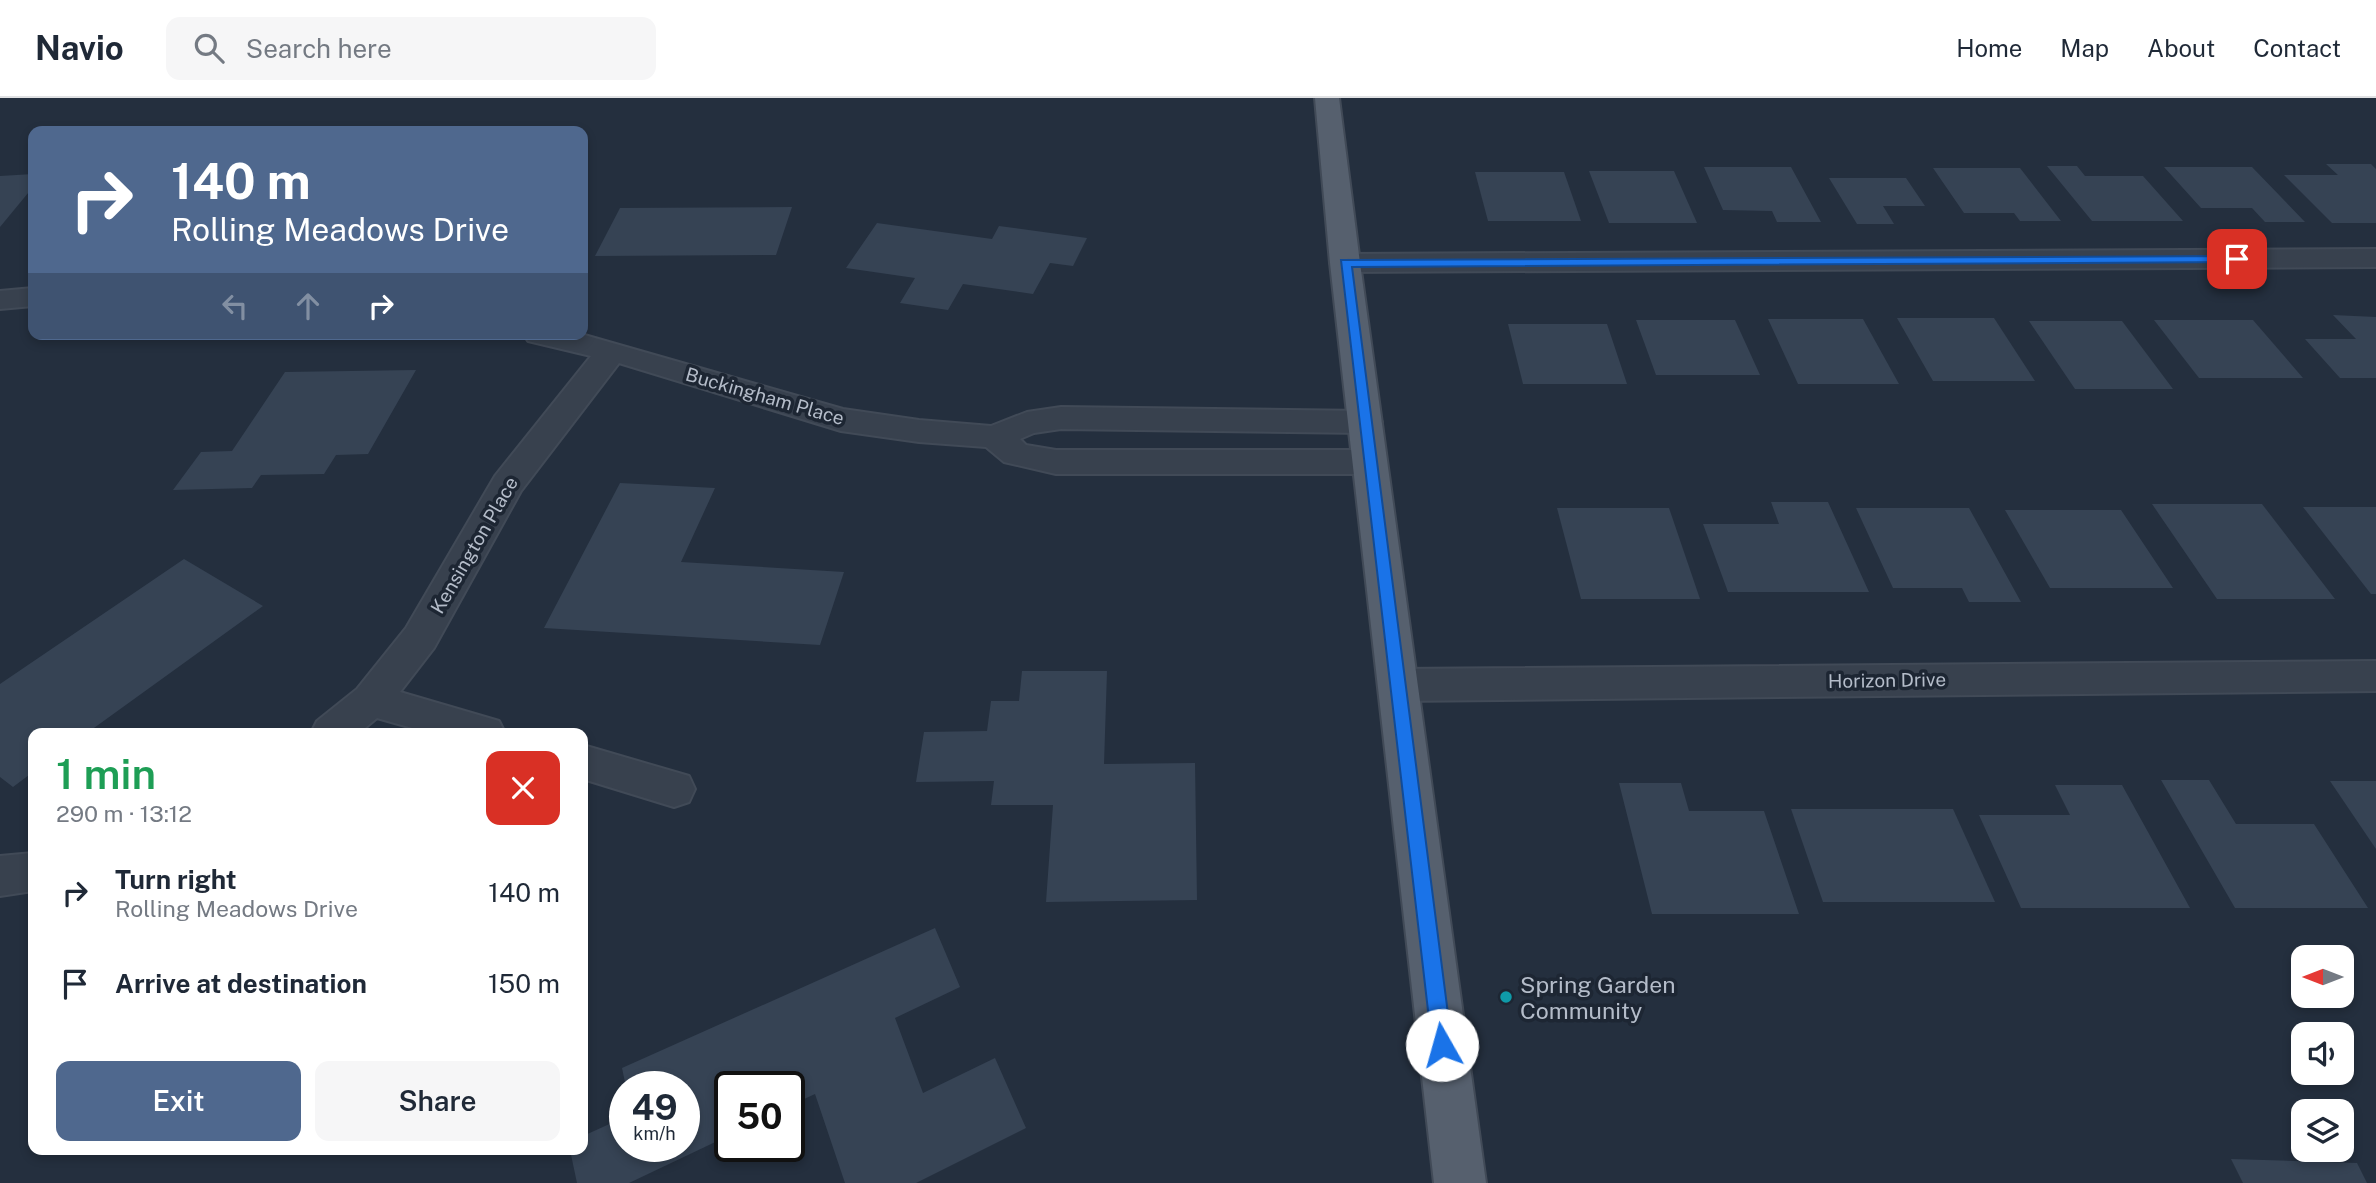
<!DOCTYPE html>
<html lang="en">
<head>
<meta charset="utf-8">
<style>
	body { margin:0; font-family:"Public Sans",sans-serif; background:#f6f6f7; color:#1f2937; height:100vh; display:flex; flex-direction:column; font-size:26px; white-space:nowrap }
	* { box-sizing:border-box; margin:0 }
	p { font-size:23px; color:#747a83 }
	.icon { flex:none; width:38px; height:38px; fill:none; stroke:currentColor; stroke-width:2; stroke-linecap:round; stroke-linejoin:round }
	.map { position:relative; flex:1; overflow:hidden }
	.sheet { position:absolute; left:28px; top:630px; width:560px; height:427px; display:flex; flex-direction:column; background:#fff; border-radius:14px; box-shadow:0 4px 10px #0003 }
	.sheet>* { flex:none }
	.guide { position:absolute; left:28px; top:28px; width:560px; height:214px; border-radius:14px; box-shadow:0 4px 10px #0003; background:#4f688e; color:#fff; overflow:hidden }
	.needle { width:46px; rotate:270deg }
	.controls { position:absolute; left:2291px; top:847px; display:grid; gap:14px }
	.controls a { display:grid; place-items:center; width:63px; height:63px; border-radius:14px; background:#fff; box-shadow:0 4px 10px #0003; font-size:35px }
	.speed { position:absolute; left:609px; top:973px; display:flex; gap:14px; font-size:35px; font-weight:700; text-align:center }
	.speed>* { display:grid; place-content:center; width:91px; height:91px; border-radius:50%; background:#fff; box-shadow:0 4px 10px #0003; line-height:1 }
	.speed small { font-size:18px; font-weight:400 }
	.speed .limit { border:4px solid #111; border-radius:10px; background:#fff; color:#111 }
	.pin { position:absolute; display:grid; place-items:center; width:60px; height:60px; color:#fff; margin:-30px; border-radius:14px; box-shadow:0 4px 10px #0006 }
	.me { position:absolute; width:77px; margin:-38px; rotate:353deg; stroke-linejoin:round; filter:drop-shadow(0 0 5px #0008) }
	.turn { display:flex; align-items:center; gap:24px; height:147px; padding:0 28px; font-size:32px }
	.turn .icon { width:91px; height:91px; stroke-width:2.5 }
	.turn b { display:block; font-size:49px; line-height:60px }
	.lanes { display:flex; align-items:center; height:66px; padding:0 28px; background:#0003; justify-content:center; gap:35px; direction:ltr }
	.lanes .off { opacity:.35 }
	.round { display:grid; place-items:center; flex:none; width:74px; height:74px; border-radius:14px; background:#f6f6f7 }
	.overview { display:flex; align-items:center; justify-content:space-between; height:119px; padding:0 28px }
	h1 { font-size:42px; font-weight:600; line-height:52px; color:#1e9e55 }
	.primary-button { display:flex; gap:14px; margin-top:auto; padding:14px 28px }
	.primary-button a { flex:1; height:80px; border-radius:14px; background:#4f688e; color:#fff; font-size:28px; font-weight:600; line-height:80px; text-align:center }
	.primary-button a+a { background:#f6f6f7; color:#1f2937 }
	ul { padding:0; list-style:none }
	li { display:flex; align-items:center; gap:21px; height:91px; padding:0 28px }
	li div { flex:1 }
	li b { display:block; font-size:26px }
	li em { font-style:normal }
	header { display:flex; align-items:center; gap:42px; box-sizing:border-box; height:98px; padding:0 35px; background:#fff; border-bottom:2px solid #e0e1e3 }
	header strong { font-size:33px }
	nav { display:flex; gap:38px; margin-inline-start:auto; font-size:24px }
	.search { width:490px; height:63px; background:#f6f6f7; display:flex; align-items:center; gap:18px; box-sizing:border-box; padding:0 24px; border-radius:14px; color:#747a83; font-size:26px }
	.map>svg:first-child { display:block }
	.building { fill:#364354 }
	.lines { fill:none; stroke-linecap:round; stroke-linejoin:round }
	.minor-casing { stroke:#414a57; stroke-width:4 }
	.major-casing { stroke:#414a57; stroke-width:4 }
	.minor { fill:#38414e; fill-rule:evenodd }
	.major { fill:#56606e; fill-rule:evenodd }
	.route { fill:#1a73e8; stroke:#114b97; stroke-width:2 }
	.culture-dot { fill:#0f9aa8; stroke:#1d2633; stroke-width:2.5 }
	.labels { text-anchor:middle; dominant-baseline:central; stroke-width:7; stroke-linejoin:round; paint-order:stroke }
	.street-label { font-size:19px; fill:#b4bcc9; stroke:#1d2633 }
	.near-poi-label { font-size:23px; fill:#b4bcc9; stroke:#1d2633; text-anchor:start }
</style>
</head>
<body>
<header>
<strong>Navio</strong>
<div class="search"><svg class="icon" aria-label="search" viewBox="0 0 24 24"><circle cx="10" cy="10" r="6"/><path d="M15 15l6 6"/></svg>Search here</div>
<nav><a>Home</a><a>Map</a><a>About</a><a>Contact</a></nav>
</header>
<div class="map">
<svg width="2376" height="1085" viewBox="0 0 2376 1085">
	<rect width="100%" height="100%" fill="#242f3e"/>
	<g class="building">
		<polygon points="2326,66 2371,66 2376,71 2376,125 2332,125 2284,77 2338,77"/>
		<polygon points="2047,68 2077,68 2085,78 2143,78 2183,123 2092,123"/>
		<polygon points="1704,69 1791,69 1821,124 1777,124 1772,113 1723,112"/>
		<polygon points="2164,69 2252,69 2305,124 2265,124 2252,110 2201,110"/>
		<polygon points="1933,70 2020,70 2061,123 2020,123 2014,115 1964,115"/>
		<polygon points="1589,73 1674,73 1697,125 1609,125"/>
		<polygon points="1475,74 1564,74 1581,123 1488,123"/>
		<polygon points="33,76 33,89 0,129 0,78"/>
		<polygon points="1829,80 1906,80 1925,108 1883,108 1894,126 1857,126"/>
		<polygon points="792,109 776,157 595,158 620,110"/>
		<polygon points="877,125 992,141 999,128 1087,140 1073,168 1050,165 1033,196 963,186 948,212 900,205 915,180 846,170"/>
		<polygon points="2333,217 2376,219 2376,280 2340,280 2305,241 2356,241"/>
		<polygon points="1897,220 1994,220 2035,283 1933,283"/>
		<polygon points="1768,221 1863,221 1899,286 1798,286"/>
		<polygon points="1636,222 1735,222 1760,277 1656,277"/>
		<polygon points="2154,222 2253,222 2303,280 2199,280"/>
		<polygon points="2029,223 2122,223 2173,291 2075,291"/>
		<polygon points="1508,226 1607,226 1627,286 1523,286"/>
		<polygon points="416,272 368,356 336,357 324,376 261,377 252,390 173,392 201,354 232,353 285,274"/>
		<polygon points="620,385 715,390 681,464 844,474 820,547 544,530"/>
		<polygon points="1771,404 1828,404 1869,494 1728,494 1703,426 1779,426"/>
		<polygon points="2152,406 2262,406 2335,501 2217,501"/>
		<polygon points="2303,409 2376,409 2376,496 2371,496"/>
		<polygon points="1557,410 1669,410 1700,501 1581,501"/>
		<polygon points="1856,410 1969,410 2021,504 1969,504 1962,490 1893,490"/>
		<polygon points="2005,412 2121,412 2173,490 2050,490"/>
		<polygon points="184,461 263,508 87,635 33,635 33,674 13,689 0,679 0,586"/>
		<polygon points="1022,573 1107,573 1104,666 1195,665 1197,802 1046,804 1053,707 991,707 994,683 916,684 924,634 987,633 991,603 1019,603"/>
		<polygon points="2161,682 2209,682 2236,726 2314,726 2368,810 2235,810"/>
		<polygon points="2330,683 2376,683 2376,751"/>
		<polygon points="1619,685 1681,685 1689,713 1764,713 1799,816 1652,816"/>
		<polygon points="2055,687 2122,687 2190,810 2021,810 1979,717 2070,717"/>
		<polygon points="1791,711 1953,711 1995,804 1823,804"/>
		<polygon points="935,830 960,889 895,920 923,995 995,960 1026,1030 916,1085 845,1085 815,996 789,1008 789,989 730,989 730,1037 629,1085 577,1085 570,1052 583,1052 583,1038 625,1019 625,1048 684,1048 684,989 626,989 622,970"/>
		<polygon points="2231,1061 2357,1065 2367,1085 2243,1085"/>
	</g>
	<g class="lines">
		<defs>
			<g id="minor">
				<polygon points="2376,151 2376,169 1345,174 1335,171 1330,165 1335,159 1345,156"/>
				<polygon points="33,190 33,208 0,211 0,193"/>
				<polygon points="524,236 581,236 843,311 919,322 991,328 1027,314 1061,309 1365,313 1377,316 1382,324 1377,332 1365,335 1061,331 1034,335 1020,341 1026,347 1056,352 1370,352 1382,356 1387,364 1382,372 1370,376 1056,376 1004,364 986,349 919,344 841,333 619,265 521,393 434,550 400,594 499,623 505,635 430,635 377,620 359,635 311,635 317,623 357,591 406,530 495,378 591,258 528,243"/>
				<polygon points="2376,563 2376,593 1398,603 1384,598 1378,587 1384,576 1398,571"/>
				<polygon points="583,647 689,678 695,691 689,704 674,709 583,681"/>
				<polygon points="33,755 33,793 0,798 0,758"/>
			</g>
			<polygon id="major" points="1315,0 1339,0 1360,165 1486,1085 1434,1085 1330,165"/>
		</defs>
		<use href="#minor" class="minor-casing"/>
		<use href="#major" class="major-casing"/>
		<use href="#minor" class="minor"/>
		<use href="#major" class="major"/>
	</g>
	<polygon class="route" points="2237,158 2241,159 2241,164 1352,169 1452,947 1449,954 1442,956 1435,954 1432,947 1341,162"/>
	<circle class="culture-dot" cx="1506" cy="899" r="7"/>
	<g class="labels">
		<g class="street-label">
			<text transform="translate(765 298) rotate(16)">Buckingham Place</text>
			<text transform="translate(474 447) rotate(-60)">Kensington Place</text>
			<text transform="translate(1887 582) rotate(-1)">Horizon Drive</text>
		</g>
		<g class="near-poi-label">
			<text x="1520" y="886">Spring Garden<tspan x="1520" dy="26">Community</tspan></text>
		</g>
	</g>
</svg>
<div class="controls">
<a><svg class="needle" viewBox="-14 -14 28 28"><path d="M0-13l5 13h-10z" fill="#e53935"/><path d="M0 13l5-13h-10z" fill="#747a83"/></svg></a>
<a><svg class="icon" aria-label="sound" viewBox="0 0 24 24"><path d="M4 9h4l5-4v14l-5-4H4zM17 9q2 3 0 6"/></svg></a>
<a><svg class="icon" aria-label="layers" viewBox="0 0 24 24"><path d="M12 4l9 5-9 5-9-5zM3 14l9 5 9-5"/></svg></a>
</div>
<div class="speed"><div>49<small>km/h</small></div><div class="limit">50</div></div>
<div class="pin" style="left:2237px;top:161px;background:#d93025"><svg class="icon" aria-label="arrive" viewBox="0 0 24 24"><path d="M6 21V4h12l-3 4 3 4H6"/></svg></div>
<svg class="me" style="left:1442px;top:947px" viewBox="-20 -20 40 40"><circle r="19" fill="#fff"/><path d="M0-13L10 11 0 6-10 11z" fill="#1a73e8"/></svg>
<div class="guide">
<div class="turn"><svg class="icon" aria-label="right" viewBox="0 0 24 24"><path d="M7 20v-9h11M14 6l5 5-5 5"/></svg><div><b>140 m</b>Rolling Meadows Drive</div></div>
<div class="lanes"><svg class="icon off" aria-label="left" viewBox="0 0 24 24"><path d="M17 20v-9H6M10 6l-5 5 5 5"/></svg><svg class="icon off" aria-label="ahead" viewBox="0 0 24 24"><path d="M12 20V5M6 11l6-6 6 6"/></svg><svg class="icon" aria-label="right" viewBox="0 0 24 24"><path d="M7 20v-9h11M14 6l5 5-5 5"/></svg></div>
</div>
<section class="sheet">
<div class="overview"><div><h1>1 min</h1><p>290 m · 13:12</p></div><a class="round" style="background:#d93025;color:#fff"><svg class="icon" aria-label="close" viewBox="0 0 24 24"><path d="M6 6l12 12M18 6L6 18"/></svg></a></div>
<ul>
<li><svg class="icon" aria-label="right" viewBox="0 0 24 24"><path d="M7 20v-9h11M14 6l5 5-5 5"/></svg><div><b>Turn right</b><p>Rolling Meadows Drive</p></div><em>140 m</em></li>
<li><svg class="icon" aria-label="arrive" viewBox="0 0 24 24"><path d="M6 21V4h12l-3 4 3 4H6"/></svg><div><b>Arrive at destination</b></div><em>150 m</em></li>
</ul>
<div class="primary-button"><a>Exit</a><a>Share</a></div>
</section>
</div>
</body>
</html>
